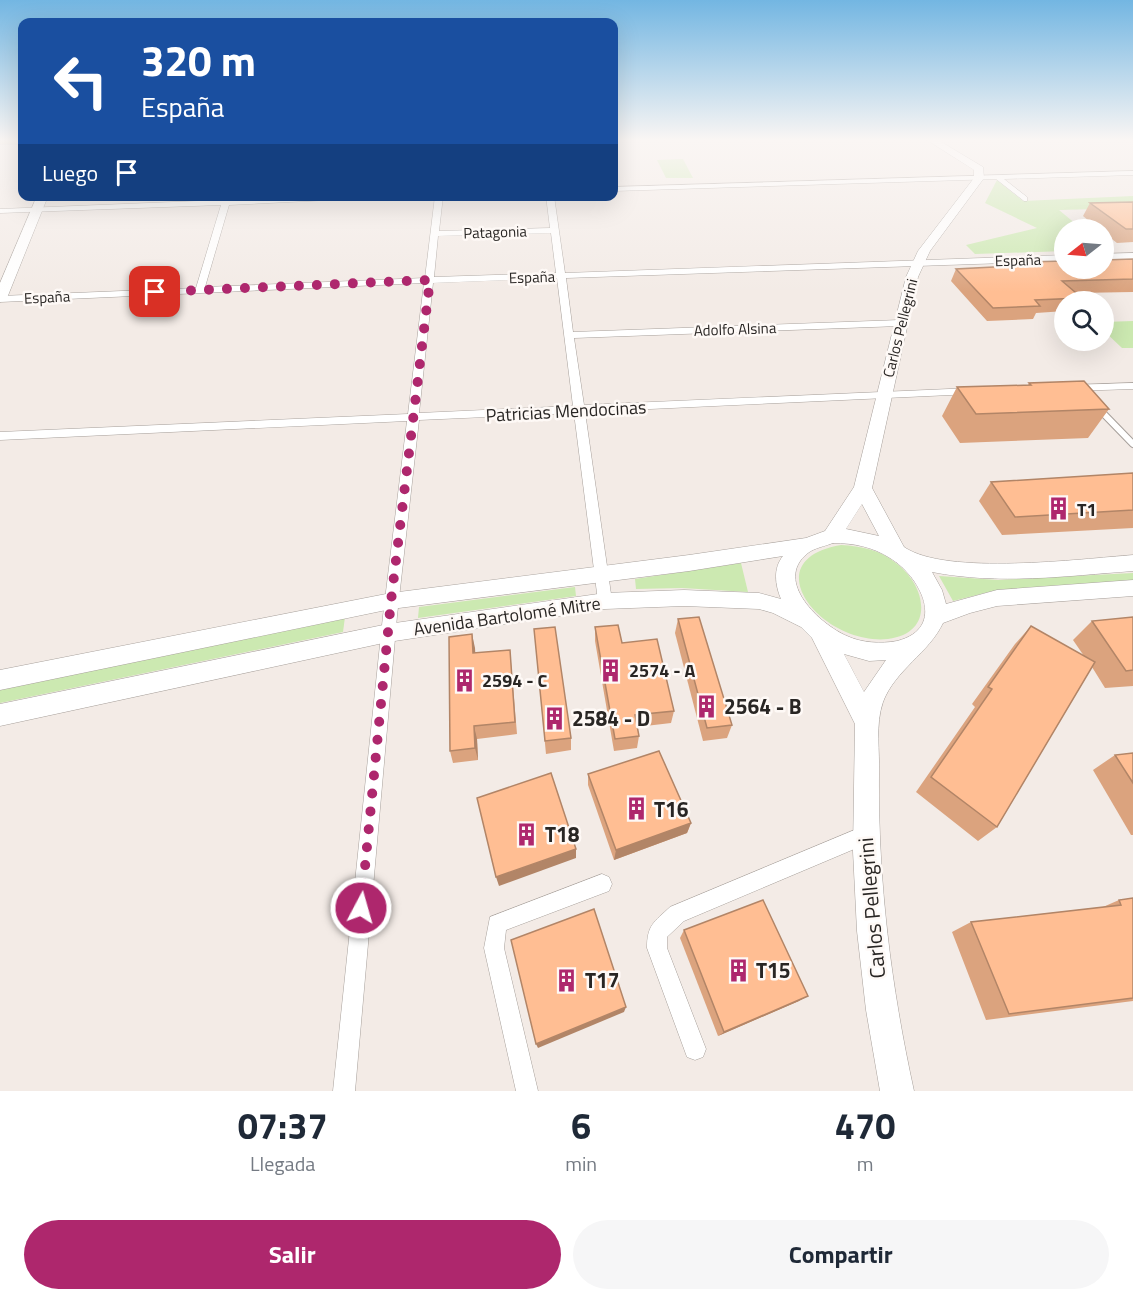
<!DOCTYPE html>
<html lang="es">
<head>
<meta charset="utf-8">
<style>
	body { margin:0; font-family:"Titillium Web",sans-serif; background:#f6f6f7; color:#1f2937; height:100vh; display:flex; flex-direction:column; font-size:22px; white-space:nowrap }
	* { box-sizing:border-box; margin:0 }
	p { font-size:20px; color:#747a83 }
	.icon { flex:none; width:33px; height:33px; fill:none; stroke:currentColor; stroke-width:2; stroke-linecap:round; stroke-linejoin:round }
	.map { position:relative; height:1091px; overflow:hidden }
	.drawer { display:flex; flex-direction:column; background:#fff; flex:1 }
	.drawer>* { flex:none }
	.guide { position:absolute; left:18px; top:18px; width:600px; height:183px; border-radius:12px; box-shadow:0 6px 24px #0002; background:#1a4fa0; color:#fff; overflow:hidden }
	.needle { width:39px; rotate:253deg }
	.fabs { position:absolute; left:1054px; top:219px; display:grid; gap:12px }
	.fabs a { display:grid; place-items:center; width:60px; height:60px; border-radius:50%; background:#fff; box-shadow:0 6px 24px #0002; font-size:30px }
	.pin { position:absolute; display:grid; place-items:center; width:51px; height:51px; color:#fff; margin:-26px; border-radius:12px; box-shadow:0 3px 9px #0006 }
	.me { position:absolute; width:66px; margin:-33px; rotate:6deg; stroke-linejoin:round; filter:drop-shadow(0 0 4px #0008) }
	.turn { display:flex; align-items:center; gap:21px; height:126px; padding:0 24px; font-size:27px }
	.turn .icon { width:78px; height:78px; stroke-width:2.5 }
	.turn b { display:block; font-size:42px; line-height:51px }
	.then { display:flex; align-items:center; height:57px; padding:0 24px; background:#0003; gap:12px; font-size:22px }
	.eta { display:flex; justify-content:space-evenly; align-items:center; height:102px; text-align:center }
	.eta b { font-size:36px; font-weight:700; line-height:42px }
	.action { display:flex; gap:12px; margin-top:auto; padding:12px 24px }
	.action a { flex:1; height:69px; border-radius:36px; background:#ae276d; color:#fff; font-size:24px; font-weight:700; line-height:69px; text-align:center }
	.action a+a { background:#f6f6f7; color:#1f2937 }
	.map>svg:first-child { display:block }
	.green { fill:#cce9b1 }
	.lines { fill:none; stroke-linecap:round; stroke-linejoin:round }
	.lane-casing { stroke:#a7a09b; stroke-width:8 }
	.street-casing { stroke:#a7a09b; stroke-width:1 }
	.secondary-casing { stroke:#a7a09b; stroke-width:1 }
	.primary-casing { stroke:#cccbca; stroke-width:2 }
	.lane { stroke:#fff; stroke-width:6 }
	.street { fill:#fff; fill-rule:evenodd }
	.secondary { fill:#fff; fill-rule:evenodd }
	.primary { fill:#e8c88e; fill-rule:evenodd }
	.wall { fill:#dba37e }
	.shaded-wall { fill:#b28567 }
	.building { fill:#ffbe93; stroke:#b28567; stroke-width:1.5 }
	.route { stroke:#ae276d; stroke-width:10; stroke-dasharray:0 18 }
	.labels { text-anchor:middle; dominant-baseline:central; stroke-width:5; stroke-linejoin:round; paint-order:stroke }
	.far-street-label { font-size:15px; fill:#292624; stroke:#fef9f6 }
	.street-label { font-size:18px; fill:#292624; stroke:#fef9f6 }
	.poi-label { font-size:18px; font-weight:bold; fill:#292624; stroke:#fef9f6; text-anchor:start }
	.near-poi-label { font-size:21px; font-weight:bold; fill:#292624; stroke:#fef9f6; text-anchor:start }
	.near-street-label { font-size:21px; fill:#292624; stroke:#fef9f6 }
</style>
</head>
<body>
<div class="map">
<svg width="1133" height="1091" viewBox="0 0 1133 1091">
	<rect width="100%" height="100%" fill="#f3ebe6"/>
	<g class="green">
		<polygon points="683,159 693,178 666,178 657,160"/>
		<polygon points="997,180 1023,201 1133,196 1133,208 1059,210 1082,229 1065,230 1065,251 975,254 966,245 1037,228 985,203"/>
		<polygon points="1133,321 1133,348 1122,348 1104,331 1104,322"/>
		<path d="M841,545C861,546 880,550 896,563C926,585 936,633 888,639C822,646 752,560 841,545Z"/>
		<polygon points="741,563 748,592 682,588 636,589 635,579"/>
		<polygon points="1133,573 1133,581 993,591 953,601 939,576 998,580"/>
		<polygon points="575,587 576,596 418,618 419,607"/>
		<polygon points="345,617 343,632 0,703 0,690"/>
	</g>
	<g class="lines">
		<defs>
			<polyline id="lane" points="1099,409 1133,444"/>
			<g id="street">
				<polygon points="1133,171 1133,175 1004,179 1027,197 1027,201 1024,201 996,179 614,191 614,187"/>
				<path d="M224,196H232L231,200L408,196L229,205L205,287L425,278L435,196H443L439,231L550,228L546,196H554L565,273L1065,255V261L566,278L573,332L900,320L905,323L900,326L574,338L584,405L972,388L977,391L972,394L585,412L612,601L610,605L605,607L600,605L598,601L574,413L419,420L397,616L355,1091H333L383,616L407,421L0,440V432L408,414L424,283L0,302V296L196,288L221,205L0,213V209L223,200ZM551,233L556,273L434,277L438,236ZM557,278L573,406L419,413L433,283Z"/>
				<polygon points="1133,253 1133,259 1104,260 1104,254"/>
				<polygon points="1133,383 1133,389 1072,391 1067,388 1072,385"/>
				<path d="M864,826L871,828L873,835L871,842L684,921L667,937V948L706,1049L703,1057L695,1060L687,1057L647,948C647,925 654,922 670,907Z"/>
				<polygon points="602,874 609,877 612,884 609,891 506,930 504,948 538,1091 516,1091 484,948 490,917"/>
			</g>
			<g id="secondary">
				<path d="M927,140H938L983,167L984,178L930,251L918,277L872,488L904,547C946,576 1081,559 1133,555V571C1066,576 999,585 932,572L942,590L946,604L997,590L1133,580V596L997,606L970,613L943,623C929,653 895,670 883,702C875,725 880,751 879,775C878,882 891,986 914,1091H880L866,1010L857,931L853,851L855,724L812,638L801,627L773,613L759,609L684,606L605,609L388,642L0,726V704L388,624L605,593L684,590L759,593L781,599C775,585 773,568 783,556L689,571L391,609L0,690V670L391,593L689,555L806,538L825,531L854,487L906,277L918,251L974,178V170ZM862,504L879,536L846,529ZM833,543C854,543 873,547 890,558C920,576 948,628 897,641C881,644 862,643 847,636C821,625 772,581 808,553C814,548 826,546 833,543ZM844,654L869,661L886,660L864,692Z"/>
				<polygon points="37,196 48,196 7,298 0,302 0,283"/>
			</g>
			<rect id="primary" x="0" y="140" width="22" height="4"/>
		</defs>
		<use href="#lane" class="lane-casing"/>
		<use href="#street" class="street-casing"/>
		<use href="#secondary" class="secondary-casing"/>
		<use href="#primary" class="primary-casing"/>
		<use href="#lane" class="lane"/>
		<use href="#street" class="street"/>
		<use href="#secondary" class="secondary"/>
		<use href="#primary" class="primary"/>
	</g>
	<g class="wall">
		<polygon points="1133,202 1133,242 1117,243 1104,233 1104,230 1100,230 1083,216 1090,203"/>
		<polygon points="1133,259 1133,292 1076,293 1082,298 1079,302 1065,302 1065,311 1036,313 1033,319 987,321 951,281 956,269 1025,265 1026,262"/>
		<polygon points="1029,383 1109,409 1088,438 960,443 942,416 957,387 1028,385"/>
		<polygon points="1133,473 1133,528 1002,535 979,501 991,482"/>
		<polygon points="1133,617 1133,686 1105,688 1092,667 997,827 978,841 916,792 975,707 972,704 1015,644 1031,626 1084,656 1073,640 1092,621"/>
		<polygon points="678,619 732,725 727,738 703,741 675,633"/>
		<polygon points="595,627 622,643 674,711 671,723 637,727 639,736 637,748 614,751 595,641"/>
		<polygon points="534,629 571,738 571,750 546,754"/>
		<polygon points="472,634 475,653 510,650 517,734 477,739 478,760 453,763 450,751"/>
		<polygon points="1133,753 1133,835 1131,835 1093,770 1115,755"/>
		<polygon points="588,774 691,823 687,833 614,860 588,785"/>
		<polygon points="1133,898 1133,1001 986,1020 952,932 971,922 1103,907 1119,900"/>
		<polygon points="684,930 799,1001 718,1036 680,938"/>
	</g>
	<g class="shaded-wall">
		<polygon points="472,634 475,648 476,667 473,653"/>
		<polygon points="474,726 477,739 478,760 475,748"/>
		<polygon points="691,823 687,833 614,860 616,850"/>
		<polygon points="576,849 576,858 499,886 496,877"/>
		<polygon points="808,996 799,1001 718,1036 724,1032"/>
		<polygon points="626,1007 624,1012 538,1048 536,1044"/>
	</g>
	<g class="building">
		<polygon points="1133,202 1133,229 1126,229 1090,203"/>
		<polygon points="1133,259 1133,279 1062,281 1082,298 1035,300 1040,306 993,308 956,269 1030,265 1026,262 1065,261 1065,268 1104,268 1104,260"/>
		<polygon points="1084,381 1109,409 976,414 957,387 1031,385 1029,383"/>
		<polygon points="1133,473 1133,510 1015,517 991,482"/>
		<polygon points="699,617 732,725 707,728 678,619"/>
		<polygon points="1133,617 1133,670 1126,671 1092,621"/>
		<polygon points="618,625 622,643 657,639 674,711 635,715 639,736 615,739 595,627"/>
		<polygon points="1031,626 1095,662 997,827 931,777 992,689 988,687"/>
		<polygon points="555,627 571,738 545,741 534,629"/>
		<polygon points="472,634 473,653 510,650 515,722 474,726 475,748 450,751 449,637"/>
		<polygon points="659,751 691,823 616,850 588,774"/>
		<polygon points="1133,753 1133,783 1115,755"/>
		<polygon points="551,773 576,849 496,877 477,798"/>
		<polygon points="1133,898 1133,998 1009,1014 971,922 1121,905 1119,900"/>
		<polygon points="763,900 808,996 724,1032 684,930"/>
		<polygon points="594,909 626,1007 536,1044 511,940"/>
	</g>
	<linearGradient id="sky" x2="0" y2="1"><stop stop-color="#73b6e2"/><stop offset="0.48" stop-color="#faf6f4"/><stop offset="1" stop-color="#faf6f4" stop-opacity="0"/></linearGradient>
	<rect width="1133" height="292" fill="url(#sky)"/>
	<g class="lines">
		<polyline class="route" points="155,292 430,280 391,601 361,908"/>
	</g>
	<defs>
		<symbol id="building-bare" viewBox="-9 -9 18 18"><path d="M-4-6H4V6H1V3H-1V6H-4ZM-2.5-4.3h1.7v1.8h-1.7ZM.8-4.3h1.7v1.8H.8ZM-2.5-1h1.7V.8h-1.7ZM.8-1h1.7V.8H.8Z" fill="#ae276d" stroke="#fef9f6" stroke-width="2.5" paint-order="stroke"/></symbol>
	</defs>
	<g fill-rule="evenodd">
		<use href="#building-bare" x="1042" y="492" width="33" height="33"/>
		<use href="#building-bare" x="594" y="654" width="33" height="33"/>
		<use href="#building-bare" x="448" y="664" width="33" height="33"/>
		<use href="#building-bare" x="690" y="690" width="33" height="33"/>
		<use href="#building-bare" x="538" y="702" width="33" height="33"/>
		<use href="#building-bare" x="620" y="792" width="33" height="33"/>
		<use href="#building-bare" x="510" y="818" width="33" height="33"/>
		<use href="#building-bare" x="722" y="954" width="33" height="33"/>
		<use href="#building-bare" x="550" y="964" width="33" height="33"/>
	</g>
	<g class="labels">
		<g class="far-street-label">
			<text transform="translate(495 232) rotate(-2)">Patagonia</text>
			<text transform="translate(1018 260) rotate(-2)">España</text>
			<text transform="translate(532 277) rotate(-2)">España</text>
			<text transform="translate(47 297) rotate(-3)">España</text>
			<text transform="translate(900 328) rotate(-76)">Carlos Pellegrini</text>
			<text transform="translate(735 329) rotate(-2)">Adolfo Alsina</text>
		</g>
		<g class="street-label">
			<text transform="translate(566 411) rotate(-3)">Patricias Mendocinas</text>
			<text transform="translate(507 616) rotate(-8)">Avenida Bartolomé Mitre</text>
		</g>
		<g class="poi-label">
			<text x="1077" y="509">T1</text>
			<text x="629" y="670">2574 - A</text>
			<text x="482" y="680">2594 - C</text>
		</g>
		<g class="near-poi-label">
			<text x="724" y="706">2564 - B</text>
			<text x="572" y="718">2584 - D</text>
			<text x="654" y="809">T16</text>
			<text x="545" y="834">T18</text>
			<text x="756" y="970">T15</text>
			<text x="585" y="980">T17</text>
		</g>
		<g class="near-street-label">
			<text transform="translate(871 908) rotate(-95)">Carlos Pellegrini</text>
		</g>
	</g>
</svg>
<div class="fabs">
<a><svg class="needle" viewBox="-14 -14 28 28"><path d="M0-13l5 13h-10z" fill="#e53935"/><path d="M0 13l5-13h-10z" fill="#747a83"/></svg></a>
<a><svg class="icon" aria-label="search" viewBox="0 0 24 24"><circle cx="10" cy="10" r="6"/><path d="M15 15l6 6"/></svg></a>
</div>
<div class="pin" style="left:155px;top:292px;background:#d93025"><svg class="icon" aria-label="arrive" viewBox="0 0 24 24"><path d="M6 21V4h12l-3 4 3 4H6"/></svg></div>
<svg class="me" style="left:361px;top:908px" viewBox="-20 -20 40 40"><circle r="17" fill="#ae276d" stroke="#fff" stroke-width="3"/><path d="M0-11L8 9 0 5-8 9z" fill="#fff"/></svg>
<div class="guide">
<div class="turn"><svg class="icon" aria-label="left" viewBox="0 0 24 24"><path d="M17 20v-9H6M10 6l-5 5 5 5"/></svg><div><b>320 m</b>España</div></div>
<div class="then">Luego<svg class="icon" aria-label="arrive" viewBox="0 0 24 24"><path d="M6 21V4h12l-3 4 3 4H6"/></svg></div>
</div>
</div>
<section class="drawer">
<div class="eta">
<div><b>07:37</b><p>Llegada</p></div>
<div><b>6</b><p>min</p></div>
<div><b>470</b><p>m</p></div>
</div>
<div class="action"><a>Salir</a><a>Compartir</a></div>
</section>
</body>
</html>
